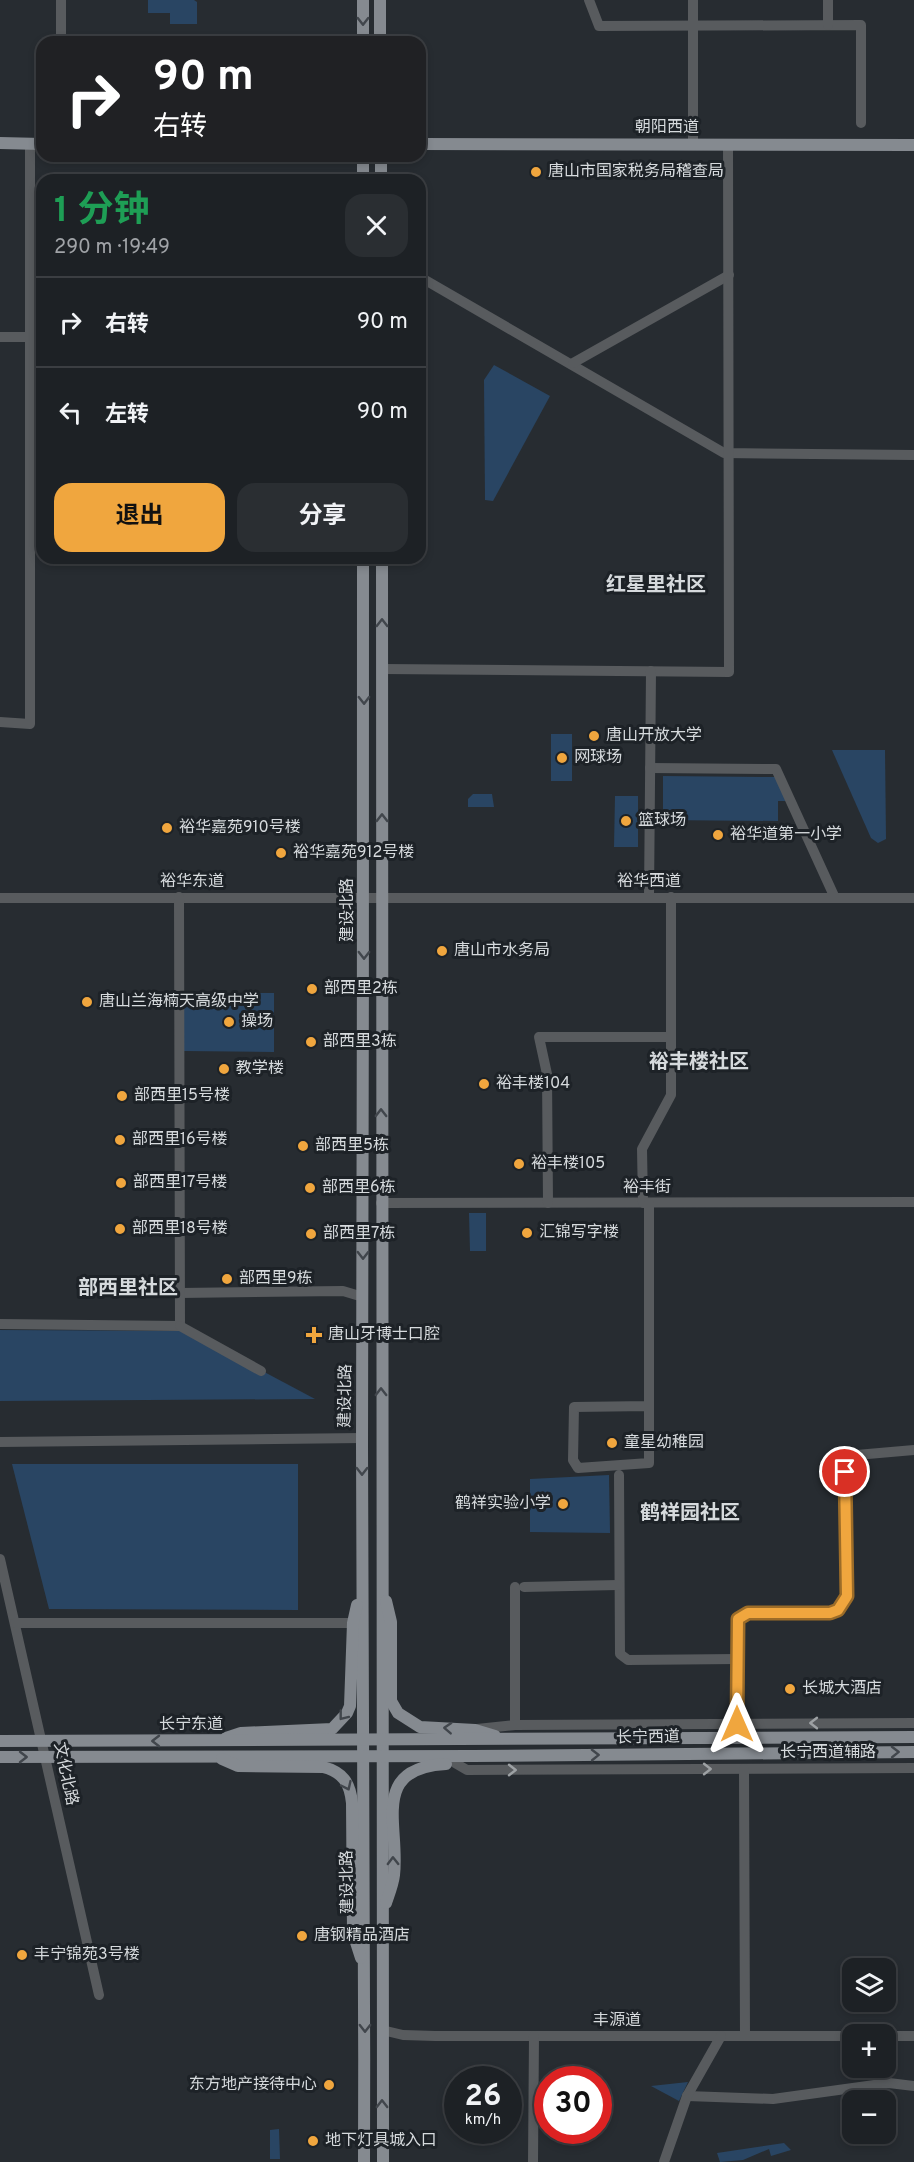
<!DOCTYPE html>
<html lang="zh">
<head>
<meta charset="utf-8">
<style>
	body { margin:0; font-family:Overpass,"Noto Sans SC",sans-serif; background:#2a2e32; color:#f1f3f6; height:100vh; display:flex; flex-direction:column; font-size:22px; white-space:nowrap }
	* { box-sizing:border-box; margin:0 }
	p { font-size:20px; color:#a0a3a7 }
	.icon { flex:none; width:33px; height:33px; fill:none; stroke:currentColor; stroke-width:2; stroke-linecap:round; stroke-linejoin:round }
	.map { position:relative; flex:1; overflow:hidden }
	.sheet { position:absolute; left:36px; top:174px; width:390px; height:390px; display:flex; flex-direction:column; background:#1d2125; border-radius:18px; box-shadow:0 3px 9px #0003,0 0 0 2px #3b3e42 }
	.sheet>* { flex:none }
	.hud { position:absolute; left:36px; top:36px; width:390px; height:126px; border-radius:18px; box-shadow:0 3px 9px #0003,0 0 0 2px #3b3e42; background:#202124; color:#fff; overflow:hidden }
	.controls { position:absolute; left:842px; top:1958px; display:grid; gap:12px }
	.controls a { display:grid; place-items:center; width:54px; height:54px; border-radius:12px; background:#1d2125; box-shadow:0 3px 9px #0003,0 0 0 2px #3b3e42; font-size:30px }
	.speed { position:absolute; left:444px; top:2066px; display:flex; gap:12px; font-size:30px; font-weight:700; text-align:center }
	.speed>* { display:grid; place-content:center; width:78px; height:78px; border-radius:50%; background:#1d2125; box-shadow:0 3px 9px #0003,0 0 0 2px #3b3e42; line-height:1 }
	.speed small { font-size:15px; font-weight:400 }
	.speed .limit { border:9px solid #d22; background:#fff; color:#111 }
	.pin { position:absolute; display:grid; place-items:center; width:51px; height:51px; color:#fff; margin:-26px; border:3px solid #fff; border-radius:50%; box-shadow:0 2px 6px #0007 }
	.me { position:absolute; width:66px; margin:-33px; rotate:0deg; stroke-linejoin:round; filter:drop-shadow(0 0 4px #0008) }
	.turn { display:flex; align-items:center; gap:21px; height:126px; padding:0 18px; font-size:27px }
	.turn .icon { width:78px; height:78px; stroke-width:2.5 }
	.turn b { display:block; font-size:42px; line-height:51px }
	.round { display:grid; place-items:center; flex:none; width:63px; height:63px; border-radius:18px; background:#2a2e32 }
	.head { display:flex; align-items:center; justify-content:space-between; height:102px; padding:0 18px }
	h1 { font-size:36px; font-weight:700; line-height:45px; color:#1e9e55 }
	.action { display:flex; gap:12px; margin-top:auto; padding:12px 18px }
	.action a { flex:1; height:69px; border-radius:18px; background:#f0a63e; color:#111; font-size:24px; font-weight:700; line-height:69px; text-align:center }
	.action a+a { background:#2a2e32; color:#f1f3f6 }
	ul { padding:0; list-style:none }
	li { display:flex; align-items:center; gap:18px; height:90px; padding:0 18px; border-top:2px solid #3b3e42 }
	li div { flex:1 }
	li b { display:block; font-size:22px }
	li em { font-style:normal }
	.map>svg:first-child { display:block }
	.green { fill:#294563 }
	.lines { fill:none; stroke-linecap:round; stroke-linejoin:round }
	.minor { stroke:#585b5e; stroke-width:10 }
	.major { stroke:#858a90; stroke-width:12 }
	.oneway { stroke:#41464c }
	.oneway2 { stroke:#9da1a4 }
	.route-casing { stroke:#9c6c28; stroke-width:15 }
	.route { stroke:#f0a63e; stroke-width:10 }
	.poi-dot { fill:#f0a63e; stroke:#1d2227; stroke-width:2 }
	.labels { text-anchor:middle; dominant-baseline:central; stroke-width:6; stroke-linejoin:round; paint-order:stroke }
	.street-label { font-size:16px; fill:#d6dadd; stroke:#1d2227 }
	.poi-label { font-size:16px; fill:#d6dadd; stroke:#1d2227; text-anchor:start }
	.quarter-label { font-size:20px; font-weight:bold; fill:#d6dadd; stroke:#1d2227 }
</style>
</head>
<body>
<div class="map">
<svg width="914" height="2162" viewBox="0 0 914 2162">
	<rect width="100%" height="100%" fill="#272c31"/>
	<g class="green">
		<polygon points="148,0 194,0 197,2 197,24 170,24 170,13 148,13"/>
		<polygon points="494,365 550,396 493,501 485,500 484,380"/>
		<rect x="551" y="734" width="21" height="47"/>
		<polygon points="832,750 885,750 886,839 878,843 871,838"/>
		<polygon points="663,776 775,777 786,801 778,801 778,821 663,820"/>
		<polygon points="473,794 492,794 494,807 468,807 468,799"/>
		<polygon points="615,796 638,796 638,847 614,847"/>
		<polygon points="184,993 274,993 274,1052 184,1051"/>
		<polygon points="469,1213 486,1213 486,1251 470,1251"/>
		<polygon points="0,1330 187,1331 315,1399 0,1401"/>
		<polygon points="12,1464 298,1464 298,1610 49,1609"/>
		<polygon points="609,1475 610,1533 530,1532 530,1479"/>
		<polygon points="688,2082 679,2101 651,2086"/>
		<polygon points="279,2129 280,2159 270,2159 270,2130"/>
		<polygon points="784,2143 791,2150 771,2156 769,2149 743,2160 720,2162 717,2153"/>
	</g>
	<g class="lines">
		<g class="minor">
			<polyline points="61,0 61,42"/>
			<polyline points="589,0 599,26 861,25 861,123"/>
			<polyline points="693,0 693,145"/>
			<polyline points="828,25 828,0"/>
			<polyline points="420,277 724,453 914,455"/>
			<polyline points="0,337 30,337"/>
			<polyline points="573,363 729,275"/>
			<polyline points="382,669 729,672 728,145"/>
			<polyline points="0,722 30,724 30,144"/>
			<polyline points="650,768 776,769 835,898"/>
			<polyline points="649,897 651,671"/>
			<polyline points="0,898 914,898"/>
			<polyline points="381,1203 914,1202"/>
			<polyline points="548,1203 547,1074 539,1037 670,1037"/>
			<polyline points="643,1203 642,1149 671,1095 671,897"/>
			<polyline points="649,1203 649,1463 578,1468 573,1460 574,1407 649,1406"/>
			<polyline points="180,1293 343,1291 363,1297"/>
			<polyline points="0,1324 180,1326 179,897"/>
			<polyline points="180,1326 261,1371"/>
			<polyline points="0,1442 362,1438"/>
			<polyline points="619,1475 620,1654 628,1660 737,1659"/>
			<polyline points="0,1559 99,1995"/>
			<polyline points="515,1587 515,1725"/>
			<polyline points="524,1587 618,1585"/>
			<polyline points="15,1623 353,1623"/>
			<polyline points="477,1729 515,1725 914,1723"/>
			<polyline points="737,1739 738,1619 748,1613 830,1613 838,1609 847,1596 845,1456 914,1450"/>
			<polyline points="455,1763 467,1770 914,1768"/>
			<polyline points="744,1769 745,2036"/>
			<polyline points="382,2030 403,2035 435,2036 852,2036"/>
			<polyline points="885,2036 914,2036"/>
			<polyline points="687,2096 773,2099 889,2083 914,2086"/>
			<polyline points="533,2162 534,2036"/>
			<polyline points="664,2162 687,2096 721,2036"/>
		</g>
		<g class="major">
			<polyline points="380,0 380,42"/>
			<polyline points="363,42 363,0"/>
			<polyline points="0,143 42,144"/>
			<polyline points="420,144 914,145"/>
			<polyline points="363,180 363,156"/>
			<polyline points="381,180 381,156"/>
			<path d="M363,558C365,854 361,1149 362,1445C362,1684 365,1923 364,2162"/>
			<polyline points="382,558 383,2162"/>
			<polyline points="386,1601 391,1622 391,1701 398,1713 420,1727 475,1730 495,1736"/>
			<polyline points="226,1738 241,1733 332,1729 347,1713 350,1706 353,1623 357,1605"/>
			<polyline points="0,1741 914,1737"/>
			<polyline points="0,1757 473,1756 914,1752"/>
			<path d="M222,1759L238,1766L323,1767C343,1772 350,1783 352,1803L353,1933L361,1958"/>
			<path d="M386,1903C389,1894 393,1884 394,1875C400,1826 369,1768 446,1764"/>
		</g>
	</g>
	<defs><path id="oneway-chevron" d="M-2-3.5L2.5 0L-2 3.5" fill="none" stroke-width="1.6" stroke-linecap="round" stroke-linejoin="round" transform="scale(1.5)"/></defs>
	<g class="oneway">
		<use href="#oneway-chevron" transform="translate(363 21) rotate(90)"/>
		<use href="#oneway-chevron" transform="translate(382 623) rotate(-90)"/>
		<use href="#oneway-chevron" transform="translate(364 700) rotate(89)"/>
		<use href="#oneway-chevron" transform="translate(382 818) rotate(-90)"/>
		<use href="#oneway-chevron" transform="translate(364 955) rotate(90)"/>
		<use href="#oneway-chevron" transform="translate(381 1113) rotate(-90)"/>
		<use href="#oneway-chevron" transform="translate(363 1255) rotate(90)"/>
		<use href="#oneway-chevron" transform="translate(381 1392) rotate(-90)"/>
		<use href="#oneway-chevron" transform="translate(362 1471) rotate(90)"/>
		<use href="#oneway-chevron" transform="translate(343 1716) rotate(128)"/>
		<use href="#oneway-chevron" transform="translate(448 1728) rotate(-177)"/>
		<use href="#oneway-chevron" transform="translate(156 1741) rotate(-180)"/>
		<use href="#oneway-chevron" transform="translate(895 1752) rotate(-1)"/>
		<use href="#oneway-chevron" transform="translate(595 1755) rotate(-1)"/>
		<use href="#oneway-chevron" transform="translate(23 1757)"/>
		<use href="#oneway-chevron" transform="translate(347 1786) rotate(65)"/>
		<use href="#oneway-chevron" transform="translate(393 1861) rotate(-91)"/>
		<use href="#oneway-chevron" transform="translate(365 2028) rotate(90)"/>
		<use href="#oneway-chevron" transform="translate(382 2104) rotate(-90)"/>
	</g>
	<g class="oneway2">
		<use href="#oneway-chevron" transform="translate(814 1723) rotate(180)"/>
		<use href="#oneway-chevron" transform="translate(707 1769)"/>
		<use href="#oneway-chevron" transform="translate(512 1770)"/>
	</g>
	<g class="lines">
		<defs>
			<polyline id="route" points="737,1724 738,1619 748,1613 830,1613 838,1610 847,1596 845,1472"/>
		</defs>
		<use href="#route" class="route-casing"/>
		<use href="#route" class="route"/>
	</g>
	<g class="poi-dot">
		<circle cx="536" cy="172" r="6"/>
		<circle cx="594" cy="736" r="6"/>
		<circle cx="562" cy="758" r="6"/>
		<circle cx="626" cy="821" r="6"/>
		<circle cx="167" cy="828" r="6"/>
		<circle cx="718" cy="835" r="6"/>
		<circle cx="281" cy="853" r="6"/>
		<circle cx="442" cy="951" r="6"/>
		<circle cx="312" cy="989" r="6"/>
		<circle cx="87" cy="1002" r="6"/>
		<circle cx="229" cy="1022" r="6"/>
		<circle cx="311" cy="1042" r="6"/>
		<circle cx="224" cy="1069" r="6"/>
		<circle cx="484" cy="1084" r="6"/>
		<circle cx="122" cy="1096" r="6"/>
		<circle cx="120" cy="1140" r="6"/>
		<circle cx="303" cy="1146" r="6"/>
		<circle cx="519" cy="1164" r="6"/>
		<circle cx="121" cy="1183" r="6"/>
		<circle cx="310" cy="1188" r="6"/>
		<circle cx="120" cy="1229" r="6"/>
		<circle cx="527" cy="1233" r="6"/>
		<circle cx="311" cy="1234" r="6"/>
		<circle cx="227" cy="1279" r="6"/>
		<path d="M311 1326h6v6h6v6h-6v6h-6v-6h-6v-6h6z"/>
		<circle cx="612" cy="1443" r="6"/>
		<circle cx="563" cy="1504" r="6"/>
		<circle cx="790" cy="1689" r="6"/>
		<circle cx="302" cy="1936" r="6"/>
		<circle cx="22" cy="1955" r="6"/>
		<circle cx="329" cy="2085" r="6"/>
		<circle cx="313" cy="2141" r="6"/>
	</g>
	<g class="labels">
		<g class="street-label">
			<text x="667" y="128">朝阳西道</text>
			<text x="192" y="882">裕华东道</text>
			<text x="649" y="882">裕华西道</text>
			<text transform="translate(348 910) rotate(-90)">建设北路</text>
			<text x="647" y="1188">裕丰街</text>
			<text transform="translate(346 1396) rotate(-89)">建设北路</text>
			<text x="191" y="1725">长宁东道</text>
			<text transform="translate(648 1738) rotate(-1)">长宁西道</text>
			<text x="828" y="1753">长宁西道辅路</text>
			<text transform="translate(65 1774) rotate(78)">文化北路</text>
			<text transform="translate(348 1882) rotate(-91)">建设北路</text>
			<text x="617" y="2021">丰源道</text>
		</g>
		<g class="poi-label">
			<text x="548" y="172">唐山市国家税务局稽查局</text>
			<text x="606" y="736">唐山开放大学</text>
			<text x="574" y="758">网球场</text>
			<text x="638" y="821">篮球场</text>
			<text x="179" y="828">裕华嘉苑910号楼</text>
			<text x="730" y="835">裕华道第一小学</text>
			<text x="293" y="853">裕华嘉苑912号楼</text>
			<text x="454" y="951">唐山市水务局</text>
			<text x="324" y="989">部西里2栋</text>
			<text x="99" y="1002">唐山兰海楠天高级中学</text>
			<text x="241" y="1022">操场</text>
			<text x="323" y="1042">部西里3栋</text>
			<text x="236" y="1069">教学楼</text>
			<text x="496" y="1084">裕丰楼104</text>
			<text x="134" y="1096">部西里15号楼</text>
			<text x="132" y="1140">部西里16号楼</text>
			<text x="315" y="1146">部西里5栋</text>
			<text x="531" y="1164">裕丰楼105</text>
			<text x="133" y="1183">部西里17号楼</text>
			<text x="322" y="1188">部西里6栋</text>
			<text x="132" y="1229">部西里18号楼</text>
			<text x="539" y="1233">汇锦写字楼</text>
			<text x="323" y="1234">部西里7栋</text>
			<text x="239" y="1279">部西里9栋</text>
			<text x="328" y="1335">唐山牙博士口腔</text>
			<text x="624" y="1443">童星幼稚园</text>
			<text x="551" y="1504" text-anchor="end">鹤祥实验小学</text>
			<text x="802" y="1689">长城大酒店</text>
			<text x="314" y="1936">唐钢精品酒店</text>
			<text x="34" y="1955">丰宁锦苑3号楼</text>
			<text x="317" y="2085" text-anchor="end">东方地产接待中心</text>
			<text x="325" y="2141">地下灯具城入口</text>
		</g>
		<g class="quarter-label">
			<text x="656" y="586">红星里社区</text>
			<text x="699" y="1063">裕丰楼社区</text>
			<text x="128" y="1289">部西里社区</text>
			<text x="690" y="1514">鹤祥园社区</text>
		</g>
	</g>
</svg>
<div class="controls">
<a><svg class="icon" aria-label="layers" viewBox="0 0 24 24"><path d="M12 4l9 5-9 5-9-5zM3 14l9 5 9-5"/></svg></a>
<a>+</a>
<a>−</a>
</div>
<div class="speed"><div>26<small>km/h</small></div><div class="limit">30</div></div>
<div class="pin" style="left:845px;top:1472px;background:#d93025"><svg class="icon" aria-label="arrive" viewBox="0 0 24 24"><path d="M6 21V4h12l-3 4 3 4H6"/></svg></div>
<svg class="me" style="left:737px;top:1724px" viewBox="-20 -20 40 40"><path d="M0-17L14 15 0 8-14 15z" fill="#f0a63e" stroke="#fff" stroke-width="4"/></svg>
<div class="hud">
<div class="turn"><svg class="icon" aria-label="right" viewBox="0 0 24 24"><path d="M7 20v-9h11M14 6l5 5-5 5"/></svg><div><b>90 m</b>右转</div></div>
</div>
<section class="sheet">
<div class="head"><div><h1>1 分钟</h1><p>290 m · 19:49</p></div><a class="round"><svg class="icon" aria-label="close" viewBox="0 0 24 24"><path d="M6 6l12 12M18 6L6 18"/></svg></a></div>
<ul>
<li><svg class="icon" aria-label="right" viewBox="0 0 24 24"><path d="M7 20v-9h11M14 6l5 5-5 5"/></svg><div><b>右转</b></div><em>90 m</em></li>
<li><svg class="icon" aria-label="left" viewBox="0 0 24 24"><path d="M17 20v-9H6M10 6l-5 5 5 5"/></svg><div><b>左转</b></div><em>90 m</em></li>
</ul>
<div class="action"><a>退出</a><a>分享</a></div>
</section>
</div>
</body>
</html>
